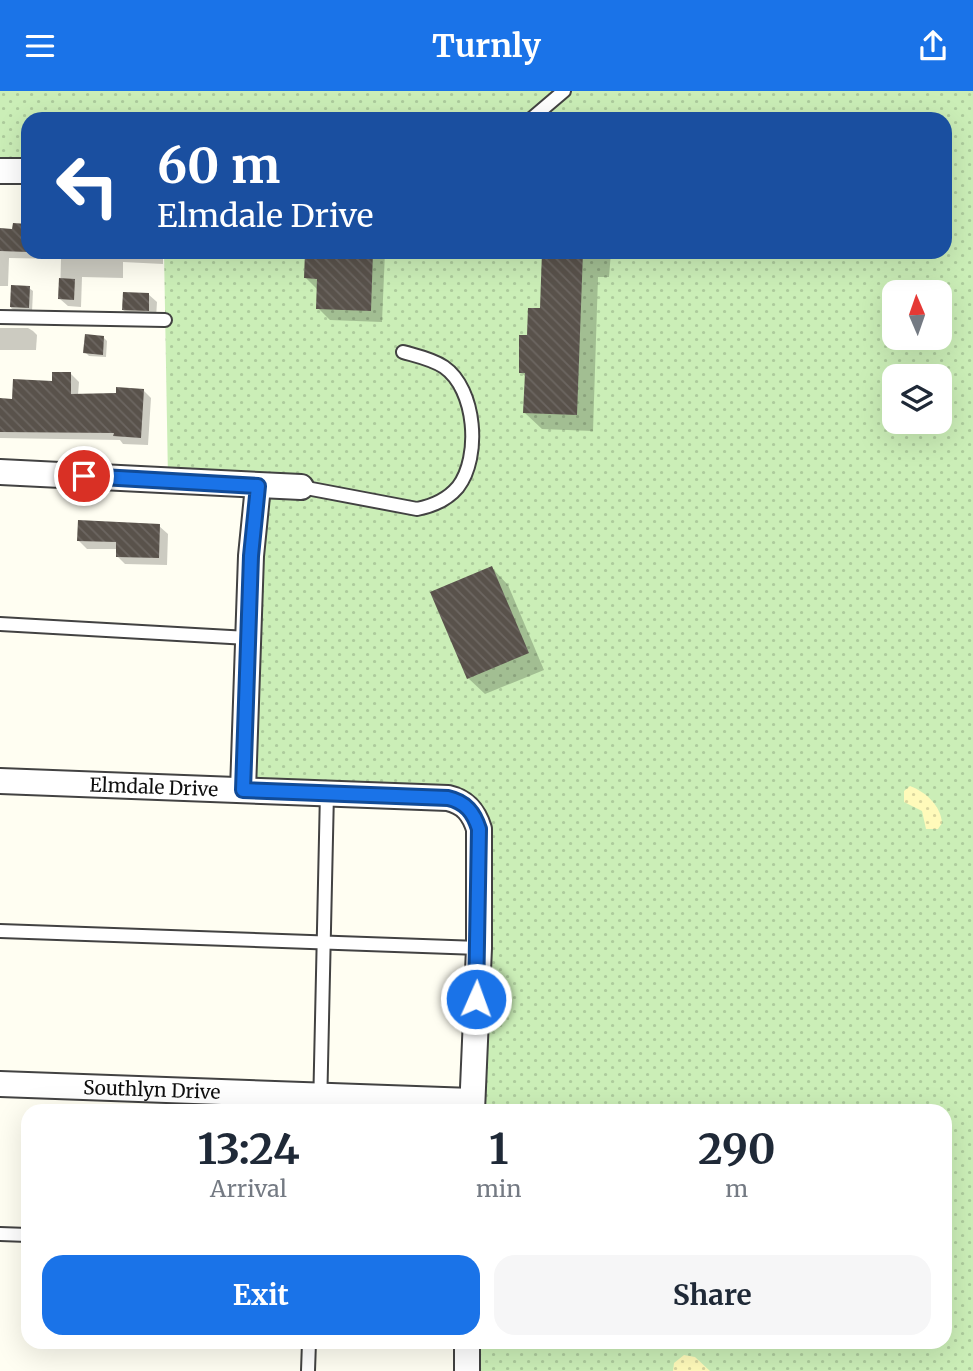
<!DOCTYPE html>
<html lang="en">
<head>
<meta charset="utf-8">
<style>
	body { margin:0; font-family:Merriweather,serif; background:#f6f6f7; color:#1f2937; height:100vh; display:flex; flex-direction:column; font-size:26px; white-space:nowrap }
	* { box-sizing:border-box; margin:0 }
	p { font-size:23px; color:#747a83 }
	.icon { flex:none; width:38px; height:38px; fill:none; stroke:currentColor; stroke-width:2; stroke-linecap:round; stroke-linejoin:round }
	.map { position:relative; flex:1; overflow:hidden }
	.drawer { position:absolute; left:21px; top:1013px; width:931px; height:245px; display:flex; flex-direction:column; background:#fff; border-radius:21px; box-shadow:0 7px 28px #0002 }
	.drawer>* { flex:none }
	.guide { position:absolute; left:21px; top:21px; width:931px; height:147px; border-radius:21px; box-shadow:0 7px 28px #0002; background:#1a4fa0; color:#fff; overflow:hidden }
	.needle { width:46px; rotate:358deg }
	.tools { position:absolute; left:882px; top:189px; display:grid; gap:14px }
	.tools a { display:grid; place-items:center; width:70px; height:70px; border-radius:14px; background:#fff; box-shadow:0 7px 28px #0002; font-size:35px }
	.pin { position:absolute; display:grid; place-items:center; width:60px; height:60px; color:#fff; margin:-30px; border:4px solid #fff; border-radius:50%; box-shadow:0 2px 7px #0007 }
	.me { position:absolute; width:77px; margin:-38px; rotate:2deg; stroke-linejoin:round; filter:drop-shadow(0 0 5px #0008) }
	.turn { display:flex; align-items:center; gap:24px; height:147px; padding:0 21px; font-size:32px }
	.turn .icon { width:91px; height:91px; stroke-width:2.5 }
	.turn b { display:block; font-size:49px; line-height:60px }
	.eta { display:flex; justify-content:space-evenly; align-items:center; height:119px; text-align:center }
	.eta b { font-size:42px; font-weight:700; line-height:49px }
	.button { display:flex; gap:14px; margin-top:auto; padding:14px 21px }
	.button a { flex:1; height:80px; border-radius:21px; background:#1a73e8; color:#fff; font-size:28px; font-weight:700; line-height:80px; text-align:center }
	.button a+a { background:#f6f6f7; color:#1f2937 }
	header { display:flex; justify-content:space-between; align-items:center; height:91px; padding:0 21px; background:#1a73e8; color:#fff; font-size:32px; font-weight:700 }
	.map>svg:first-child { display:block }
	.grass { fill:url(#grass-dots); fill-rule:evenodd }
	.sand { fill:url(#sand-dots) }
	.shadow { fill:#0003 }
	.building { fill:url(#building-back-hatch) }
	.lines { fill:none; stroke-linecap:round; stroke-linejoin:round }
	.service-casing { stroke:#424242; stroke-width:16 }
	.minor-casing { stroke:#424242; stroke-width:28 }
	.service { stroke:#fff; stroke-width:12 }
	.minor { stroke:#fff; stroke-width:24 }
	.route-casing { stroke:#114b97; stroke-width:18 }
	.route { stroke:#1a73e8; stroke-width:12 }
	.labels { text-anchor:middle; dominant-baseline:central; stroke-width:7; stroke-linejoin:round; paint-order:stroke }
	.street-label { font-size:19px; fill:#0f0f0f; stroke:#fff }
</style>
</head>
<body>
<header><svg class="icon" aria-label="menu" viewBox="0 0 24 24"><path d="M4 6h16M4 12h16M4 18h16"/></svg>Turnly<svg class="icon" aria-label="share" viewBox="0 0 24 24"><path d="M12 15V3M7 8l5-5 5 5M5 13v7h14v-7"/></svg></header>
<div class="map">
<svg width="973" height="1280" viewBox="0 0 973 1280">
	<defs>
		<pattern id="grass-dots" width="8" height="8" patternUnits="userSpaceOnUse" patternTransform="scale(1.75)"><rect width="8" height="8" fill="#cbeeb7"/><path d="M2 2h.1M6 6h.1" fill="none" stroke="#adcb9c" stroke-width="1.8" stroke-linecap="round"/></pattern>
		<pattern id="sand-dots" width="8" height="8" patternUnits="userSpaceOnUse" patternTransform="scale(1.75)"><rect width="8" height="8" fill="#fffaba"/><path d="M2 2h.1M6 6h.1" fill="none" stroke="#d9d59f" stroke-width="1.8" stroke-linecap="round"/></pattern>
		<pattern id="building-back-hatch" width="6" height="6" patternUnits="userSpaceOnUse" patternTransform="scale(1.75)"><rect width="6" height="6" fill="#59524b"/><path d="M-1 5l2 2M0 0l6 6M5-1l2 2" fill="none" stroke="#6c6661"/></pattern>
	</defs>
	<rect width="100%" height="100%" fill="#fffef2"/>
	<path class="grass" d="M0,0H973V1280H467V1251H945V1020H472V722L243,699L258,396L168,388L164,161H945V28H28V80H0ZM894,201H940V247H894ZM894,285H940V331H894Z"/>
	<g class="sand">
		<path d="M910,695C926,701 941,715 942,732L938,738H926L922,720L904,711V700Z"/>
		<polygon points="684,1264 695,1266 710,1280 673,1280 674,1272"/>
	</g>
	<g class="shadow">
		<polygon points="22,125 28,126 28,161 163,161 163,173 123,171 123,187 82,186 81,216 68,215 60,208 61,168 9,167 8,195 0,195 0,139 14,139 21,135"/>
		<polygon points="307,161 385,161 382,231 330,229 318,217 319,200 306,187"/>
		<polygon points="538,161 611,161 609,186 598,186 593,340 542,338 525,322 526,286 521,281 528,245 542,219 543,166"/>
		<polygon points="12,196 29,197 33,200 32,221 15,220 11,217"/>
		<polygon points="148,203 157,211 156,227 132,227 123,219"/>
		<polygon points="0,237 28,237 33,240 37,244 36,259 0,259"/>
		<polygon points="103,246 107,250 106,266 89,265 85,261"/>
		<polygon points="71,283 79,291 78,304 118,304 143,299 151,307 148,354 123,353 120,349 0,347 0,309 14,310"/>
		<polygon points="159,435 168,443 167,474 125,473 117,465 117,458 87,458 79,450"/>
		<polygon points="492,477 508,494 544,579 485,603 468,587"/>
	</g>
	<g class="building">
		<polygon points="13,132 28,133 28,161 0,160 0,137 12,138"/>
		<polygon points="305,161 373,161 371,220 316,218 317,188 304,187"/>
		<polygon points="542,161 583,161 577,324 523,322 525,282 519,282 519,244 527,244 528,217 540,217"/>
		<polygon points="59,187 75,188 74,209 58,208"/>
		<polygon points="11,194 30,195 29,217 10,216"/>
		<polygon points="123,201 149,202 149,220 122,219"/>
		<polygon points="85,243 104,245 103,264 83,262"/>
		<polygon points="52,281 71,281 71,303 116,302 116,296 144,298 141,347 113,345 114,342 0,341 0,307 12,308 13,288 52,290"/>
		<polygon points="78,429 160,433 159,467 116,466 116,451 77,450"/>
		<polygon points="492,475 529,562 467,588 430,501"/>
	</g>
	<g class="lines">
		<defs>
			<g id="service">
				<polyline points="531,28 564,0"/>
				<polyline points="0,226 165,229"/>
				<path d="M301,396L417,418C433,415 447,409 458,396C481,366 476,298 444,276C432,268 417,265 403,261"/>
				<polyline points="0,533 248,547"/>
				<polyline points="0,840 479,857"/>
				<polyline points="320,1020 327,701"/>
				<polyline points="0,1143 28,1144"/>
				<polyline points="308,1280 309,1251"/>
			</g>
			<g id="minor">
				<polyline points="0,80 28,80"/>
				<polyline points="0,381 301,396"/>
				<path id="s1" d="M0,690L448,707C466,711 474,722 479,738V857L472,1020"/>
				<polyline points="243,699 251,465 258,395"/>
				<path id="s2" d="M0,993L472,1010"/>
				<polyline points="467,1251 467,1280"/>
			</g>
		</defs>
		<use href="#service" class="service-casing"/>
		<use href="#minor" class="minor-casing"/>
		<use href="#service" class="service"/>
		<use href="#minor" class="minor"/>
	</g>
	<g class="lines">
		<defs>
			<path id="route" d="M84,385L258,395L251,465L243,699L448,707C466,711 474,722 479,738L476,908"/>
		</defs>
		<use href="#route" class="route-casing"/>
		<use href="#route" class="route"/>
	</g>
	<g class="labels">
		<g class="street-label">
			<text stroke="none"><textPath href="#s1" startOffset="154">Elmdale Drive</textPath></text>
			<text stroke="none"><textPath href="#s2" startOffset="152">Southlyn Drive</textPath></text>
		</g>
	</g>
</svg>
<div class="tools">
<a><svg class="needle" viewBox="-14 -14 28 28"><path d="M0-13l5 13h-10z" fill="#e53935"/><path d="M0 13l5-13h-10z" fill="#747a83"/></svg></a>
<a><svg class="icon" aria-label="layers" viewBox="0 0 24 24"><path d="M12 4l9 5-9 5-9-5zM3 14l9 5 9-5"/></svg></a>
</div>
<div class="pin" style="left:84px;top:385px;background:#d93025"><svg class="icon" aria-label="arrive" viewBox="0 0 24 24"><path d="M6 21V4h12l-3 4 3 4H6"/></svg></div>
<svg class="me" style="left:476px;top:908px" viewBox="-20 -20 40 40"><circle r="17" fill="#1a73e8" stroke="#fff" stroke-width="3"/><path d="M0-11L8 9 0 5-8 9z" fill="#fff"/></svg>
<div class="guide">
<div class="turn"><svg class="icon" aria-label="left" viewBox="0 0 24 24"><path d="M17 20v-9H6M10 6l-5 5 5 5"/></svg><div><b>60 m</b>Elmdale Drive</div></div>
</div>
<section class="drawer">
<div class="eta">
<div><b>13:24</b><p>Arrival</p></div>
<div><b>1</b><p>min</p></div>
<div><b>290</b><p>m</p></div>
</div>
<div class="button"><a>Exit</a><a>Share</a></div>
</section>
</div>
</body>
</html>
